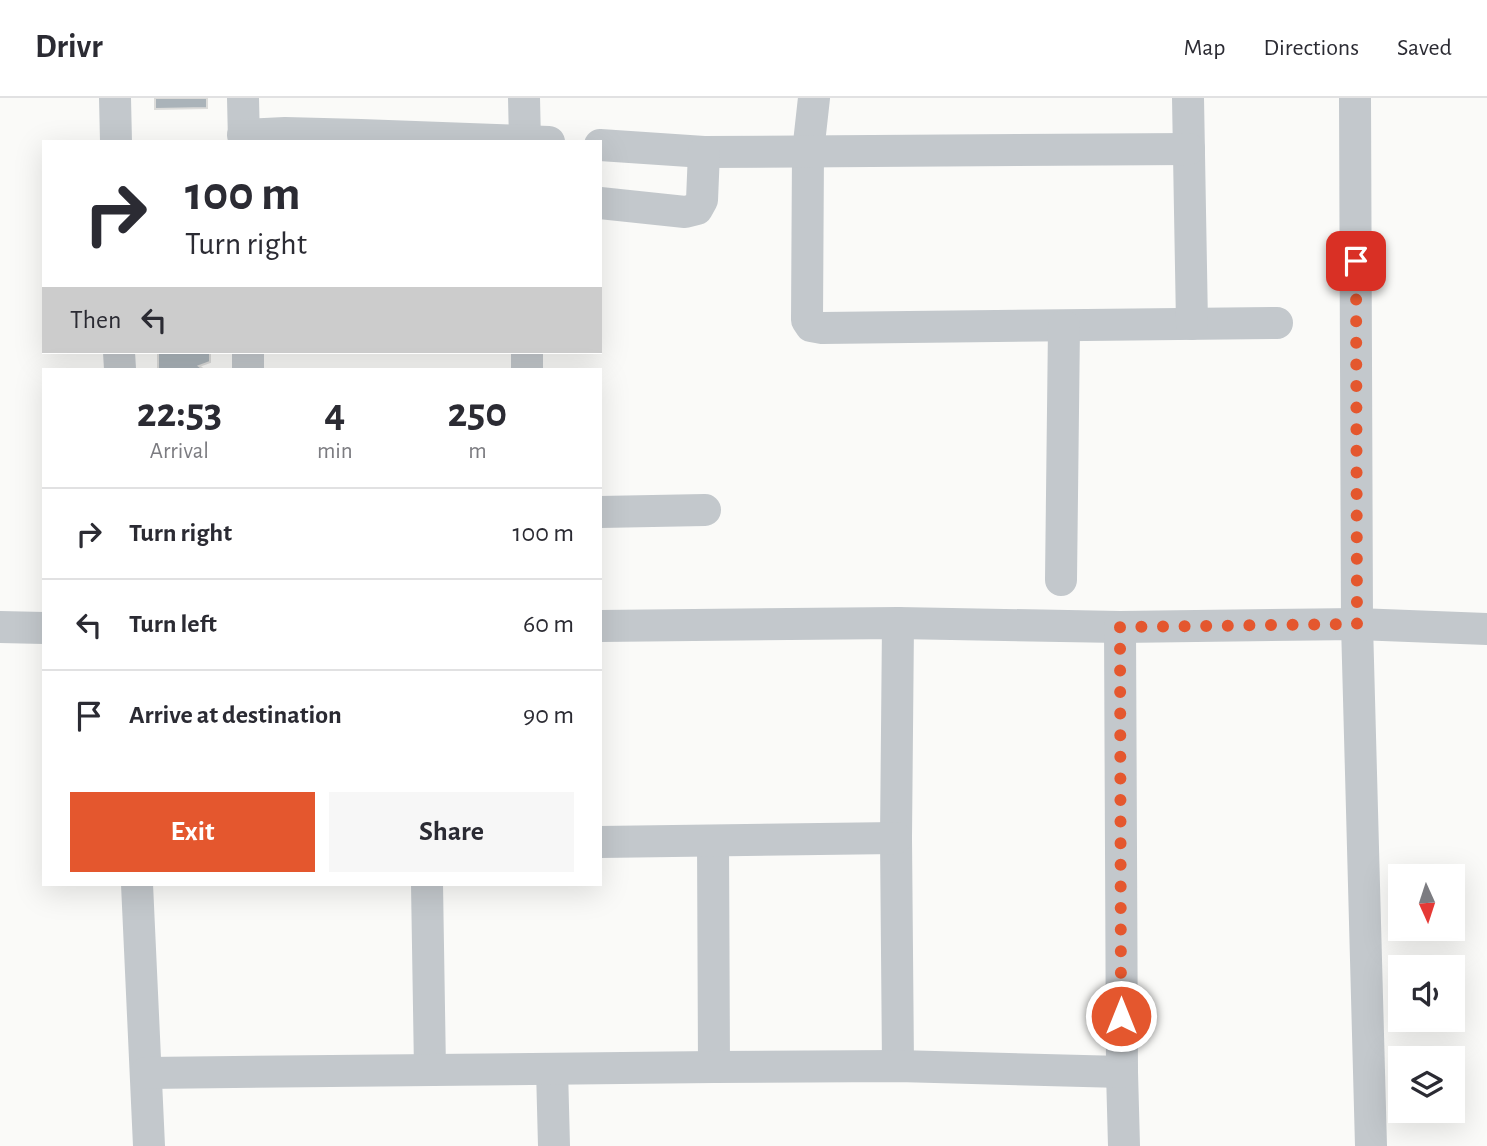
<!DOCTYPE html>
<html lang="en">
<head>
<meta charset="utf-8">
<style>
	body { margin:0; font-family:"Alegreya Sans",sans-serif; background:#f7f7f7; color:#2b2b33; height:100vh; display:flex; flex-direction:column; font-size:26px; white-space:nowrap }
	* { box-sizing:border-box; margin:0 }
	p { font-size:23px; color:#7c7c81 }
	.icon { flex:none; width:38px; height:38px; fill:none; stroke:currentColor; stroke-width:2; stroke-linecap:round; stroke-linejoin:round }
	.map { position:relative; flex:1; overflow:hidden }
	.panel { position:absolute; left:42px; top:270px; width:560px; height:518px; display:flex; flex-direction:column; background:#fff; border-radius:0px; box-shadow:0 7px 28px #0002 }
	.panel>* { flex:none }
	.hud { position:absolute; left:42px; top:42px; width:560px; height:214px; border-radius:0px; box-shadow:0 7px 28px #0002; background:#fff; color:#2b2b33; overflow:hidden }
	.needle { width:46px; rotate:177deg }
	.fabs { position:absolute; left:1388px; top:766px; display:grid; gap:14px }
	.fabs a { display:grid; place-items:center; width:77px; height:77px; border-radius:0px; background:#fff; box-shadow:0 7px 28px #0002; font-size:35px }
	.pin { position:absolute; display:grid; place-items:center; width:60px; height:60px; color:#fff; margin:-30px; border-radius:14px; box-shadow:0 4px 10px #0006 }
	.me { position:absolute; width:77px; margin:-38px; rotate:0deg; stroke-linejoin:round; filter:drop-shadow(0 0 5px #0008) }
	.turn { display:flex; align-items:center; gap:24px; height:147px; padding:0 28px; font-size:32px }
	.turn .icon { width:91px; height:91px; stroke-width:2.5 }
	.turn b { display:block; font-size:49px; line-height:60px }
	.then { display:flex; align-items:center; height:66px; padding:0 28px; background:#0003; gap:14px; font-size:26px }
	.eta { display:flex; justify-content:space-evenly; align-items:center; height:119px; text-align:center }
	.eta b { font-size:42px; font-weight:700; line-height:49px }
	.action { display:flex; gap:14px; margin-top:auto; padding:14px 28px }
	.action a { flex:1; height:80px; border-radius:0px; background:#e4572e; color:#fff; font-size:28px; font-weight:700; line-height:80px; text-align:center }
	.action a+a { background:#f7f7f7; color:#2b2b33 }
	ul { padding:0; list-style:none }
	li { display:flex; align-items:center; gap:21px; height:91px; padding:0 28px; border-top:2px solid #e1e1e2 }
	li div { flex:1 }
	li b { display:block; font-size:26px }
	li em { font-style:normal }
	header { display:flex; align-items:center; gap:42px; box-sizing:border-box; height:98px; padding:0 35px; background:#fff; border-bottom:2px solid #e1e1e2 }
	header strong { font-size:33px }
	nav { display:flex; gap:38px; margin-inline-start:auto; font-size:24px }
	.map>svg:first-child { display:block }
	.building { fill:#aab3b9; stroke:#dcdcda; stroke-width:2 }
	.lines { fill:none; stroke-linecap:round; stroke-linejoin:round }
	.minor { stroke:#c3c8cc; stroke-width:32 }
	.route { stroke:#e4572e; stroke-width:12; stroke-dasharray:0 21.6 }
</style>
</head>
<body>
<header>
<strong>Drivr</strong>
<nav><a>Map</a><a>Directions</a><a>Saved</a></nav>
</header>
<div class="map">
<svg width="1487" height="1048" viewBox="0 0 1487 1048">
	<rect width="100%" height="100%" fill="#fafaf8"/>
	<g class="building">
		<polygon points="155,0 207,0 207,10 155,11"/>
		<polygon points="158,254 210,254 210,264 199,268 203,271 158,271"/>
	</g>
	<g class="lines">
		<g class="minor">
			<polyline points="115,0 116,44"/>
			<polyline points="243,0 244,44"/>
			<polyline points="524,0 525,44"/>
			<polyline points="814,0 808,54 807,222 811,228 822,230 1277,225"/>
			<polyline points="1188,0 1192,226"/>
			<polyline points="1355,0 1357,526 1371,1048"/>
			<polyline points="243,37 285,35 361,37 549,44"/>
			<polyline points="600,47 704,54 1189,51"/>
			<polyline points="600,105 685,114 697,111 702,102 704,54"/>
			<polyline points="119,254 120,271"/>
			<polyline points="248,254 248,271"/>
			<polyline points="527,254 527,271"/>
			<polyline points="600,414 705,412"/>
			<polyline points="1061,482 1064,228"/>
			<polyline points="898,525 896,740 898,968"/>
			<polyline points="600,528 898,525 1120,529 1357,526 1487,531"/>
			<polyline points="0,529 44,530"/>
			<polyline points="1120,529 1122,974 1124,1048"/>
			<polyline points="713,743 714,969"/>
			<polyline points="600,744 896,740"/>
			<polyline points="137,786 149,1048"/>
			<polyline points="427,786 430,972"/>
			<polyline points="552,971 554,1048"/>
			<polyline points="146,975 714,969 898,968 1122,974"/>
		</g>
	</g>
	<g class="lines">
		<polyline class="route" points="1121,918 1120,529 1357,526 1356,163"/>
	</g>
</svg>
<div class="fabs">
<a><svg class="needle" viewBox="-14 -14 28 28"><path d="M0-13l5 13h-10z" fill="#e53935"/><path d="M0 13l5-13h-10z" fill="#7c7c81"/></svg></a>
<a><svg class="icon" aria-label="sound" viewBox="0 0 24 24"><path d="M4 9h4l5-4v14l-5-4H4zM17 9q2 3 0 6"/></svg></a>
<a><svg class="icon" aria-label="layers" viewBox="0 0 24 24"><path d="M12 4l9 5-9 5-9-5zM3 14l9 5 9-5"/></svg></a>
</div>
<div class="pin" style="left:1356px;top:163px;background:#d93025"><svg class="icon" aria-label="arrive" viewBox="0 0 24 24"><path d="M6 21V4h12l-3 4 3 4H6"/></svg></div>
<svg class="me" style="left:1121px;top:918px" viewBox="-20 -20 40 40"><circle r="17" fill="#e4572e" stroke="#fff" stroke-width="3"/><path d="M0-11L8 9 0 5-8 9z" fill="#fff"/></svg>
<div class="hud">
<div class="turn"><svg class="icon" aria-label="right" viewBox="0 0 24 24"><path d="M7 20v-9h11M14 6l5 5-5 5"/></svg><div><b>100 m</b>Turn right</div></div>
<div class="then">Then<svg class="icon" aria-label="left" viewBox="0 0 24 24"><path d="M17 20v-9H6M10 6l-5 5 5 5"/></svg></div>
</div>
<section class="panel">
<div class="eta">
<div><b>22:53</b><p>Arrival</p></div>
<div><b>4</b><p>min</p></div>
<div><b>250</b><p>m</p></div>
</div>
<ul>
<li><svg class="icon" aria-label="right" viewBox="0 0 24 24"><path d="M7 20v-9h11M14 6l5 5-5 5"/></svg><div><b>Turn right</b></div><em>100 m</em></li>
<li><svg class="icon" aria-label="left" viewBox="0 0 24 24"><path d="M17 20v-9H6M10 6l-5 5 5 5"/></svg><div><b>Turn left</b></div><em>60 m</em></li>
<li><svg class="icon" aria-label="arrive" viewBox="0 0 24 24"><path d="M6 21V4h12l-3 4 3 4H6"/></svg><div><b>Arrive at destination</b></div><em>90 m</em></li>
</ul>
<div class="action"><a>Exit</a><a>Share</a></div>
</section>
</div>
</body>
</html>
